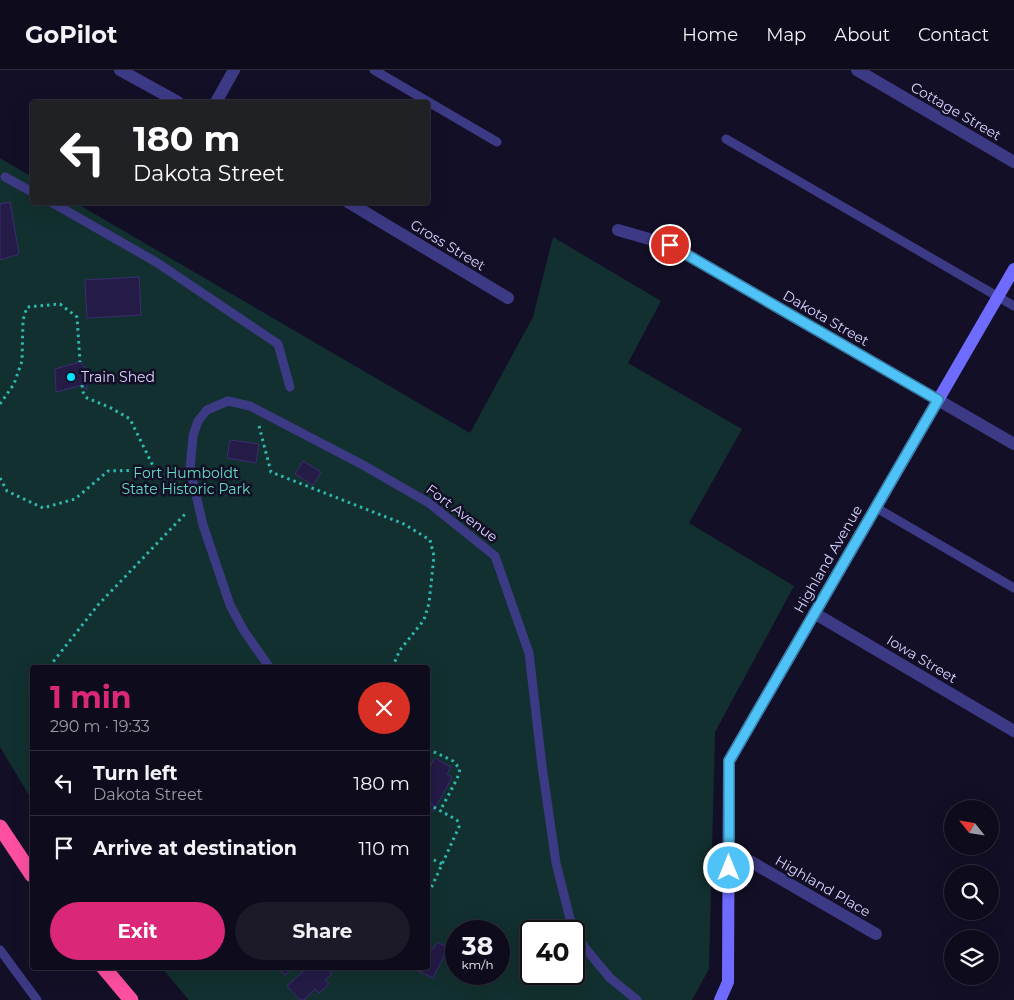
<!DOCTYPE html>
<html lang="en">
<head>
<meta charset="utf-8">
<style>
	body { margin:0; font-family:Montserrat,sans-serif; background:#1c1929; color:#f1f3f6; height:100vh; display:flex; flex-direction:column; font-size:19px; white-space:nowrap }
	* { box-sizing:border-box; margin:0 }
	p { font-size:16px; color:#9b9ba3 }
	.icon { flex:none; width:28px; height:28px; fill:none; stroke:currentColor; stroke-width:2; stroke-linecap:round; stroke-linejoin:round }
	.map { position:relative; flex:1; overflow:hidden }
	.drawer { position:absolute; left:30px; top:595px; width:400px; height:305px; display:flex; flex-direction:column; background:#0e0b1c; border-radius:5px; box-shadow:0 5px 20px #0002,0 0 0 1px #2e2b3b }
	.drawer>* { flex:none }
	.top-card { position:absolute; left:30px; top:30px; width:400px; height:105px; border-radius:5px; box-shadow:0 5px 20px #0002,0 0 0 1px #2e2b3b; background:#202124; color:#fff; overflow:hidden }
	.needle { width:32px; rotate:300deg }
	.buttons { position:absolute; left:944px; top:730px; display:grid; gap:10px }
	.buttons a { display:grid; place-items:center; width:55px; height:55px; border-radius:50%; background:#0e0b1c; box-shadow:0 5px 20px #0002,0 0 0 1px #2e2b3b; font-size:25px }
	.speed { position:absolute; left:445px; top:850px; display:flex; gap:10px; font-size:25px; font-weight:700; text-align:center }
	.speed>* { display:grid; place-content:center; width:65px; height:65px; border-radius:50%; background:#0e0b1c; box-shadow:0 5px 20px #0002,0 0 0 1px #2e2b3b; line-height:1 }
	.speed small { font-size:12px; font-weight:400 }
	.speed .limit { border:2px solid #111; border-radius:8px; background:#fff; color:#111 }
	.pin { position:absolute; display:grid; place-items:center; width:42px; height:42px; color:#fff; margin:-21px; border:2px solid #fff; border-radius:50%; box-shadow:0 1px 5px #0007 }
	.me { position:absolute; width:55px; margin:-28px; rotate:0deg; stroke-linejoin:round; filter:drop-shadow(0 0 4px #0008) }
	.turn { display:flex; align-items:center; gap:18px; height:105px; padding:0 20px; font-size:22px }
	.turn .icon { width:65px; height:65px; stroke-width:2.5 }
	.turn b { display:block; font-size:35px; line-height:42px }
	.round { display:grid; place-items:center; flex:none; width:52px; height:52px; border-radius:26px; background:#1c1929 }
	.head { display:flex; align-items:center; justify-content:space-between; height:85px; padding:0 20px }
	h1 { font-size:30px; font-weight:700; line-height:38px; color:#db2777 }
	.cta { display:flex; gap:10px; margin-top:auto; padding:10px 20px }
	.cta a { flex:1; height:58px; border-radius:30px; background:#db2777; color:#fff; font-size:20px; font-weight:700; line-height:58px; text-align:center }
	.cta a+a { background:#1c1929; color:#f1f3f6 }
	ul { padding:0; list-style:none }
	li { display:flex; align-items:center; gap:15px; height:65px; padding:0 20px; border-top:1px solid #2e2b3b }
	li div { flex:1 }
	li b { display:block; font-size:19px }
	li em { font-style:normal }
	header { display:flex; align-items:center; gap:30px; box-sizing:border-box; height:70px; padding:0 25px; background:#0e0b1c; border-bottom:1px solid #2e2b3b }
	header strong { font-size:24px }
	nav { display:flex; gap:28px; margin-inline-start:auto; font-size:18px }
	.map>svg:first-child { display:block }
	.green { fill:#12302f; fill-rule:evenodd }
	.building { fill:#241b47; stroke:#3b2d73 }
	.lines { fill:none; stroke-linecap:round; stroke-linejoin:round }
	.path { stroke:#2fb8b0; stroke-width:3; stroke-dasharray:2.5 4; stroke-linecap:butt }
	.lane { stroke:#3d3a85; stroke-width:9 }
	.street { stroke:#3d3a85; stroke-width:12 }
	.secondary { stroke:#6f6bff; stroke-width:12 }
	.highway { stroke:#ff4fa3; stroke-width:15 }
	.route-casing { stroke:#337fa1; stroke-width:12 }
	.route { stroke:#4fc3f7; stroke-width:9 }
	.poi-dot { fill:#00e5ff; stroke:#130f26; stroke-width:2 }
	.labels { text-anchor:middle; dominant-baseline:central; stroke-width:5; stroke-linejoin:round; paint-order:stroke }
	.street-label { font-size:14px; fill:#d9d4ff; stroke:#130f26 }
	.poi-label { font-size:14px; fill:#d9d4ff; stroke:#130f26; text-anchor:start }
	.park-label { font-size:14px; fill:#5fe0c0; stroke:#130f26 }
</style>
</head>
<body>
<header>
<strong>GoPilot</strong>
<nav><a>Home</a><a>Map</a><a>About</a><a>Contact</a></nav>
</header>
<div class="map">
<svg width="1014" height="930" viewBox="0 0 1014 930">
	<rect width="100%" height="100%" fill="#130f26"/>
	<path class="green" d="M0,88L32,107V132L76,133L470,363L533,247L553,167L661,231L628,293L742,359L689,453L794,516L715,662L709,899L692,930H189L162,898H428V598H32V730L0,677ZM456,861H499V904H456ZM531,861H574V904H531Z"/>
	<g class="building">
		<polygon points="10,132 19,184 0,190 0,134"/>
		<polygon points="139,207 141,245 87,248 85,210"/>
		<polygon points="80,292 85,297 87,320 82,315 56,322 55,299"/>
		<polygon points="230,370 259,374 256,393 227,388"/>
		<polygon points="303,391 321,402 313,415 295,404"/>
		<polygon points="435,688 451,697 447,704 452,707 436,737 428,732 428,693 431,695"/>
		<polygon points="428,732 436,737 433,741 428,738"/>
		<polygon points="437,872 448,878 433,908 412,898 428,898 428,876 433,879"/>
		<polygon points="278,898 293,898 285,905"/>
		<polygon points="307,898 327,898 332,904 325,910 329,914 319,923 315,919 304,930 300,930 287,916"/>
	</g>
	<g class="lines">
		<g class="path">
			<polyline points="82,315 83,322 87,328 111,338 130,349 155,400"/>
			<polyline points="0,334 14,314 22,291 23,250 27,237 60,234 77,247 80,292"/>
			<polyline points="259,356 271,402 404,454 430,470 434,486 429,533 424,550 400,580 392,598"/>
			<polyline points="0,408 7,421 43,438 75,429 108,401 177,399"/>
			<polyline points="53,598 53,592 98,535 187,442"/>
			<polyline points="428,679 453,691 460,699 457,709 440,741"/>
			<polyline points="428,734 457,750 459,757 428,825"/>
			<polyline points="428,787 442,794"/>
		</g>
		<g class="lane">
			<polyline points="374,0 497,72"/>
			<polyline points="726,69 1014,236"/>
			<polyline points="5,107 32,122"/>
			<polyline points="51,132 156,192 278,274 290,317"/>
			<polyline points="875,437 1014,518"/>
			<polyline points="270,598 244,561 230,535 203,455 190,399 193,366 198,351 207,340 228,331 250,336 363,395 429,433 495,486 529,583 542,696 556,793 570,849 585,878 610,908 637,930"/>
			<polyline points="0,880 37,930"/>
		</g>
		<g class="street">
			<polyline points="120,0 178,32"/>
			<polyline points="857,0 1014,92"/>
			<polyline points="216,32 234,0"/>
			<polyline points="348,132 508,228"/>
			<polyline points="618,160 670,175 1014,374"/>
			<polyline points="814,543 1014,661"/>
			<polyline points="729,779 876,864"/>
		</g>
		<polyline class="secondary" points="720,930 728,912 729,691 1014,199"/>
		<g class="highway">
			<polyline points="0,757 32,805"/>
			<polyline points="104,898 131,930"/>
		</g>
	</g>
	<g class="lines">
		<defs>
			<polyline id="route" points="670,175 938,330 729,691 729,798"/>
		</defs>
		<use href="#route" class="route-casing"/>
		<use href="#route" class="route"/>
	</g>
	<circle class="poi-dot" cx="71" cy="307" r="5"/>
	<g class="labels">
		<g class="street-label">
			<text transform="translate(956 41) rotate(30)">Cottage Street</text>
			<text transform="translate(448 175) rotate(31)">Gross Street</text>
			<text transform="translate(826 248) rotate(30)">Dakota Street</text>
			<text transform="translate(462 443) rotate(37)">Fort Avenue</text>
			<text transform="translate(828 489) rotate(-60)">Highland Avenue</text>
			<text transform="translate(922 589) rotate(31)">Iowa Street</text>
			<text transform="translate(823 816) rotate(30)">Highland Place</text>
		</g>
		<g class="poi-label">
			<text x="81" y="307">Train Shed</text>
		</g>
		<g class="park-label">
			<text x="186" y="403">Fort Humboldt<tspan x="186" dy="16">State Historic Park</tspan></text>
		</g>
	</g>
</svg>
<div class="buttons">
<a><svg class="needle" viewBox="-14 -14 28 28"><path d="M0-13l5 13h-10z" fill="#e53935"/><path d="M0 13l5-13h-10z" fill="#9b9ba3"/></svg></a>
<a><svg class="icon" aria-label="search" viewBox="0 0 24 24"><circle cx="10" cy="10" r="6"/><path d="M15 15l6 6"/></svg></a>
<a><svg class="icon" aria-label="layers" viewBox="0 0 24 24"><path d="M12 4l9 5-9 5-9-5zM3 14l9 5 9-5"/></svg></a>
</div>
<div class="speed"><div>38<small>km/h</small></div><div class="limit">40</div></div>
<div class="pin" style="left:670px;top:175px;background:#d93025"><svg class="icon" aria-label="arrive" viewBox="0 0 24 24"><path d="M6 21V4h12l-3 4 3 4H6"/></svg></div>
<svg class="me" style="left:729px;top:798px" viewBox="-20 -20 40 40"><circle r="17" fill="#4fc3f7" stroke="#fff" stroke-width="3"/><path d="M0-11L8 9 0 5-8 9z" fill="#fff"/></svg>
<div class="top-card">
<div class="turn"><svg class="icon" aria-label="left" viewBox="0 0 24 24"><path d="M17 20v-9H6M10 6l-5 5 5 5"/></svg><div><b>180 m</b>Dakota Street</div></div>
</div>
<section class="drawer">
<div class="head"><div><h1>1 min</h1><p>290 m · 19:33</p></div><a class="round" style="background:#d93025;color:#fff"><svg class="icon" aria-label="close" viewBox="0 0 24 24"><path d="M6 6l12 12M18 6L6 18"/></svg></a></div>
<ul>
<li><svg class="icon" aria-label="left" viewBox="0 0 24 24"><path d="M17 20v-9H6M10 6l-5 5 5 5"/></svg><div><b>Turn left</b><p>Dakota Street</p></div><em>180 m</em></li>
<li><svg class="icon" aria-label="arrive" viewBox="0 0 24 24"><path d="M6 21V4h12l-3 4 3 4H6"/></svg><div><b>Arrive at destination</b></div><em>110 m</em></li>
</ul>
<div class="cta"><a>Exit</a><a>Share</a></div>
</section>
</div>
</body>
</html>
